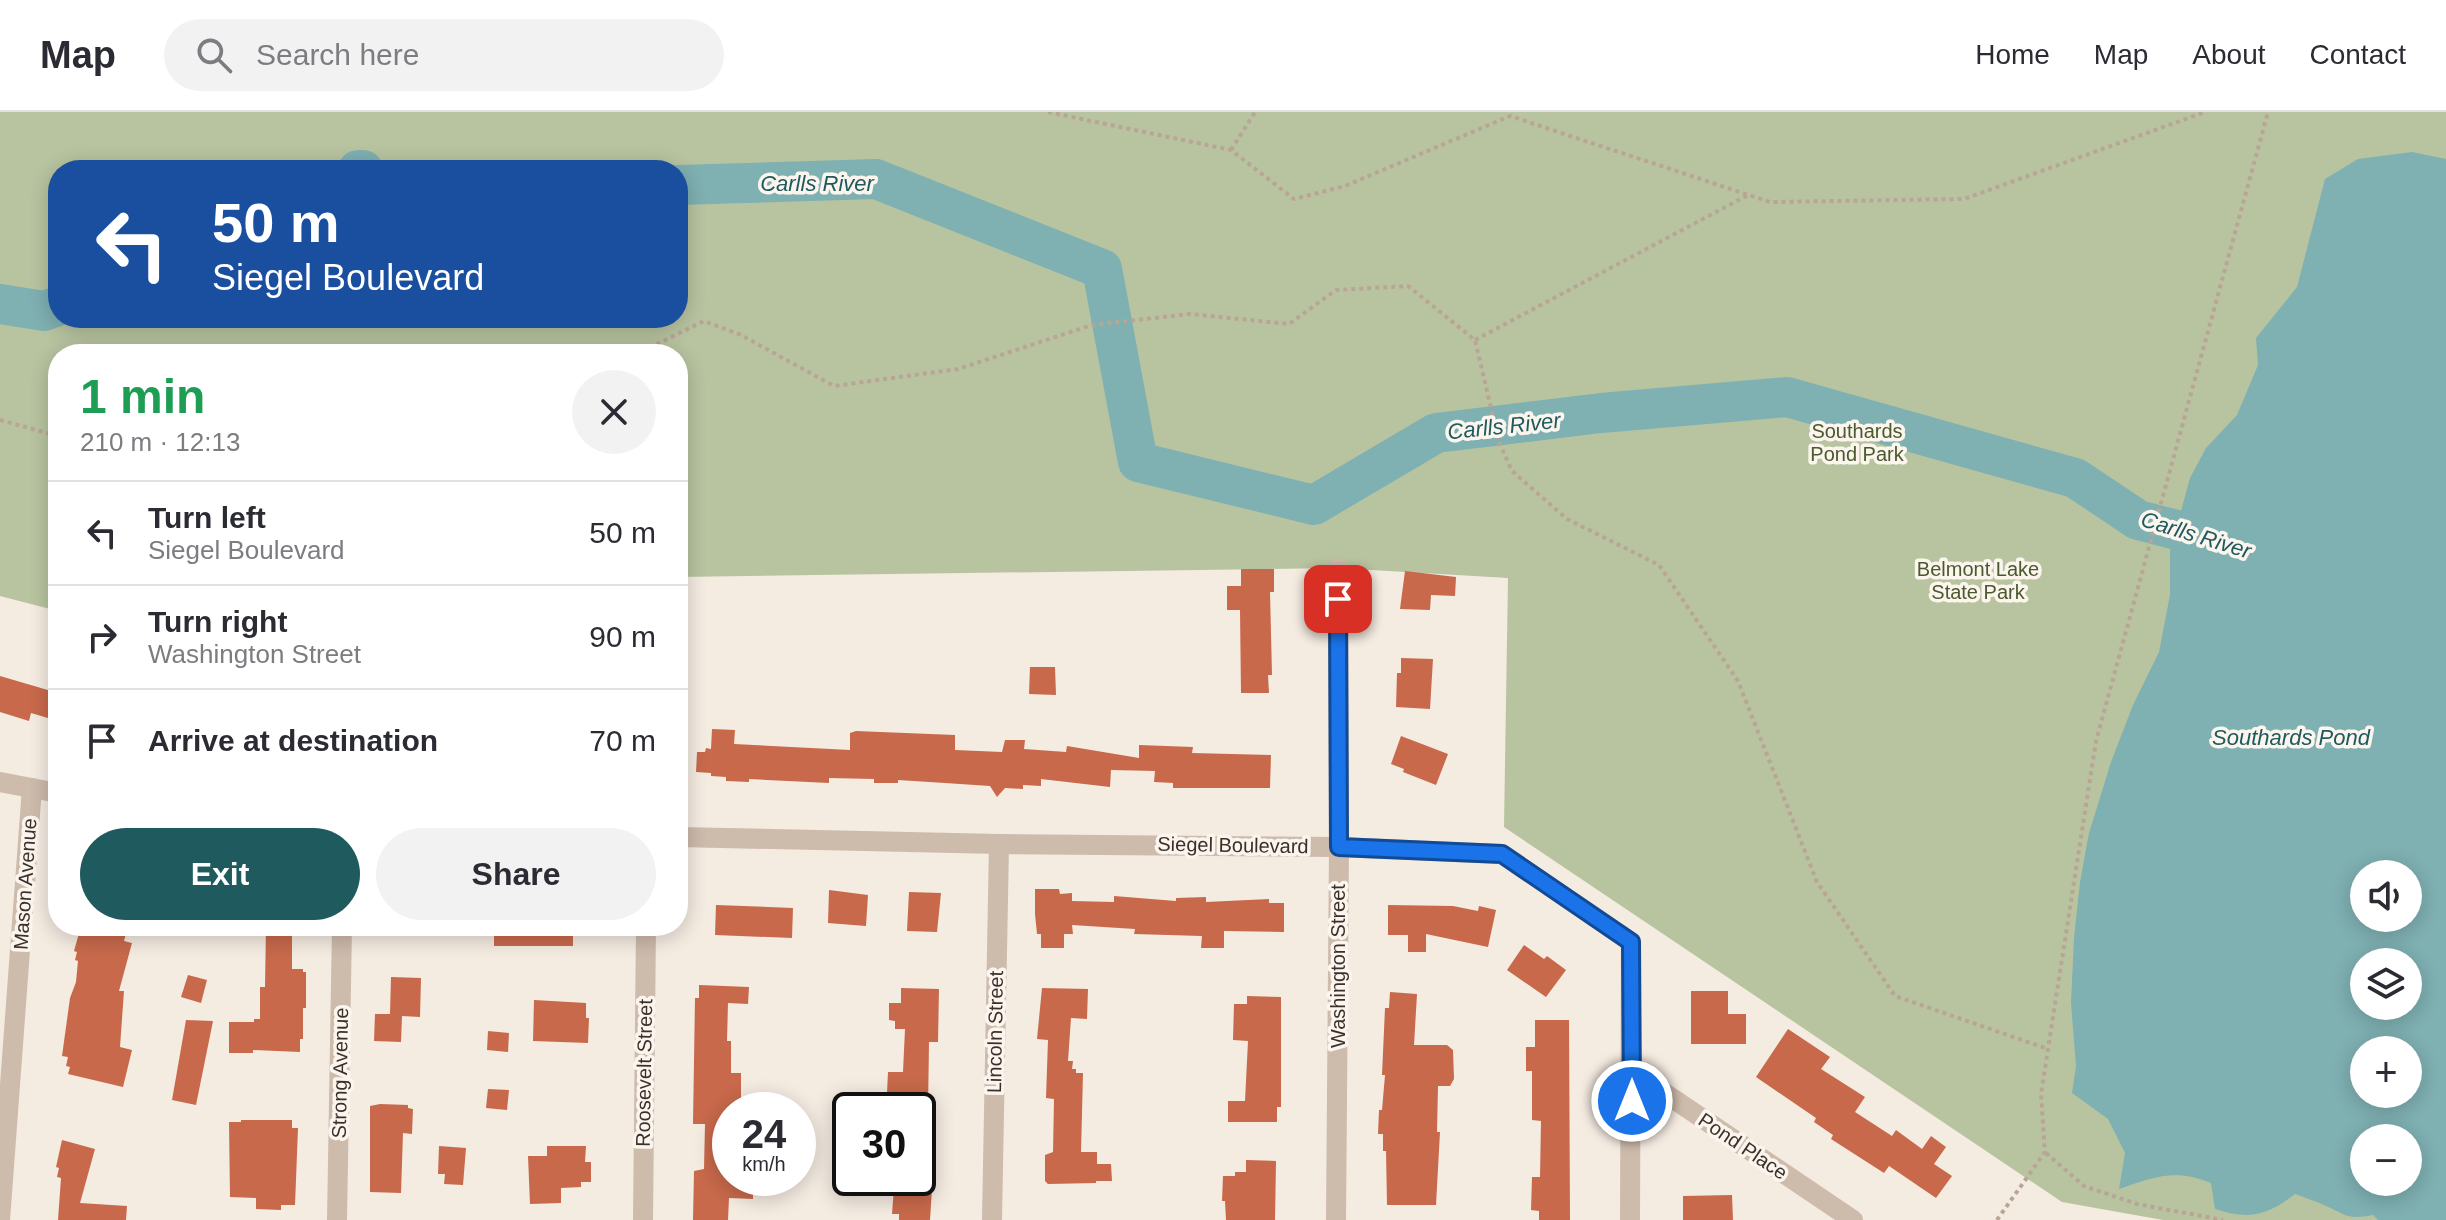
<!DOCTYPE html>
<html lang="en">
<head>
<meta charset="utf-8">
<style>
	body { margin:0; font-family:Arial,sans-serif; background:#f2f2f3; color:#2b2b33; height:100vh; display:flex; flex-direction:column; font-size:30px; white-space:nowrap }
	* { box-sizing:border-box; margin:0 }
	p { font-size:26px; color:#7c7c81 }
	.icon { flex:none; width:44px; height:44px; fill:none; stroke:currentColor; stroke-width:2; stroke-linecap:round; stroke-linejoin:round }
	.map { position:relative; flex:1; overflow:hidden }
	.panel { position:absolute; left:48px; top:232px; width:640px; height:592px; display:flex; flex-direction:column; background:#fff; border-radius:32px; box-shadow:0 4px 20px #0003 }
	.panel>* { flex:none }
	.banner { position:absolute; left:48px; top:48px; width:640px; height:168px; border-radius:32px; box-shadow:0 4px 20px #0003; background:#1a4fa0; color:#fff; overflow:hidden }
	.tools { position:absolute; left:2350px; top:748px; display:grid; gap:16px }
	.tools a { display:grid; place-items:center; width:72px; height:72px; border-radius:50%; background:#fff; box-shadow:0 4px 20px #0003; font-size:40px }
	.speed { position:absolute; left:712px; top:980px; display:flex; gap:16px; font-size:40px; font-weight:700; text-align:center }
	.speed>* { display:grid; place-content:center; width:104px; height:104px; border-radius:50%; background:#fff; box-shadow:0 4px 20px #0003; line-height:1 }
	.speed small { font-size:20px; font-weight:400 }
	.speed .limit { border:4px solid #111; border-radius:12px; background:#fff; color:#111 }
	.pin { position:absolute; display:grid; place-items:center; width:68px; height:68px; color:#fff; margin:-34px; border-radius:16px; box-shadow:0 4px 12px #0006 }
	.me { position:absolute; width:88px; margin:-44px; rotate:0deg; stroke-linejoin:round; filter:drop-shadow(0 0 6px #0008) }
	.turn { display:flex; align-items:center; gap:28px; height:168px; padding:0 32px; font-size:36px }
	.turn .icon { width:104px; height:104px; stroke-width:2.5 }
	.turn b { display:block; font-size:56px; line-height:68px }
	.round { display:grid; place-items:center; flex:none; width:84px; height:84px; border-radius:42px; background:#f2f2f3 }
	.head { display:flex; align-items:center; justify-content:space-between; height:136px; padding:0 32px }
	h1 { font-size:48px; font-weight:600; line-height:60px; color:#1e9e55 }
	.primary-button { display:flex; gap:16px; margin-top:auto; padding:16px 32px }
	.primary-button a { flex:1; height:92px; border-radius:48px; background:#1f5a5e; color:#fff; font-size:32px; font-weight:600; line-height:92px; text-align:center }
	.primary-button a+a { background:#f2f2f3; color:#2b2b33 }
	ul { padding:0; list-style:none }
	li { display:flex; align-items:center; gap:24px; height:104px; padding:0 32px; border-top:2px solid #e1e1e2 }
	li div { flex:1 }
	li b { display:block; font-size:30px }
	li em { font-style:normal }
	header { display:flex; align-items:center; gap:48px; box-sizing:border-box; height:112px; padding:0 40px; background:#fff; border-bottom:2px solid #e1e1e2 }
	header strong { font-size:38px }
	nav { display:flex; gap:44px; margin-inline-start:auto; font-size:28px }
	.search { width:560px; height:72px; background:#f2f2f3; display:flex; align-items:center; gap:20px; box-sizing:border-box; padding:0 28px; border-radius:44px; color:#7c7c81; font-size:30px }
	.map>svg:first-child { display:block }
	.green { fill:#b8c4a0; fill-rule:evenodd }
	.water { fill:#7fb0b2; fill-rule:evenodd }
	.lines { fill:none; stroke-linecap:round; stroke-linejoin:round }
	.river { stroke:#7fb0b2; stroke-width:40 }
	.building { fill:#c8694b }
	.path { stroke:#b9a596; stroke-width:4; stroke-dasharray:4 4; stroke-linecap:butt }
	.street { stroke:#cdbbac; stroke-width:20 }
	.route-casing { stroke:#114b97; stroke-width:20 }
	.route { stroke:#1a73e8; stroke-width:14 }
	.labels { text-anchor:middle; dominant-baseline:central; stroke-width:7; stroke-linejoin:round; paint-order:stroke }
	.park-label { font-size:20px; fill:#4a5a2e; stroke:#fbf5ee }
	.street-label { font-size:20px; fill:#3b302b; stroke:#fbf5ee }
	.water-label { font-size:22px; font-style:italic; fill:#1f5a5e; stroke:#fbf5ee }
</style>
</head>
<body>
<header>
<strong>Map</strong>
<div class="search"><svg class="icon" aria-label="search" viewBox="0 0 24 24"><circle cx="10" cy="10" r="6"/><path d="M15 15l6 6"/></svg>Search here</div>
<nav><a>Home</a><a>Map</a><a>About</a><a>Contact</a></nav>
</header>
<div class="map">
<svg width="2446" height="1108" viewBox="0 0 2446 1108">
	<rect width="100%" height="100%" fill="#f4ebe1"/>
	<path class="green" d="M0,0H2446V1108H2163L2062,1090L1504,715L1508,466L1337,456L678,465V242H58V499L0,484ZM58,58H678V206H58ZM2364,762H2408V806H2364ZM2364,850H2408V894H2364ZM2364,938H2408V982H2364ZM2364,1026H2408V1070H2364Z"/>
	<path class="water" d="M2412,40L2446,47V1108H2378L2373,1103C2348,1108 2346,1103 2326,1094C2316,1089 2305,1086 2295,1082C2267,1104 2248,1108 2215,1097L2211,1071C2176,1056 2153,1065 2119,1077L2125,1041L2108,1007L2072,981L2076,954L2071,891L2074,826L2080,770L2089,721L2111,650L2133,593L2159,540L2170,483V439L2190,366L2206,336L2237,303L2258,253L2256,226L2297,175L2325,67L2358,47ZM2364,762H2408V806H2364ZM2364,850H2408V894H2364ZM2364,938H2408V982H2364ZM2408,1026V1070H2364V1026Z"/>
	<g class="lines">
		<g class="river">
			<polyline points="358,58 363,58"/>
			<polyline points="678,73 876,67 1102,157 1138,350 1314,393 1436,321 1601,301 1787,285 2075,366 2138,408 2227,431"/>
			<polyline points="0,192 44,199 58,194"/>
		</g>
	</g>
	<g class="building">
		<polygon points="1241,457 1274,457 1274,480 1270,480 1272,563 1268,563 1269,581 1241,581 1240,498 1227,498 1227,474 1241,474"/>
		<polygon points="1405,459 1456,465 1455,484 1431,483 1430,498 1400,497"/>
		<polygon points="1401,546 1433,547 1430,597 1396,595 1397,561 1401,561"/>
		<polygon points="1030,555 1055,555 1056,583 1029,582"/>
		<polygon points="0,564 58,581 58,609 31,601 29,609 0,600"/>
		<polygon points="712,617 735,618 734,632 850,638 850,621 856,619 955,623 955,638 1002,640 1005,628 1025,628 1024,637 1066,640 1067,634 1139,646 1139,633 1193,635 1192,641 1271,643 1270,676 1173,676 1173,671 1154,670 1155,659 1111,658 1110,675 1041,667 1041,674 1023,673 1023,677 1005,676 997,685 990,674 945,671 898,668 898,671 874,671 874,667 829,666 829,671 749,667 749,670 726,669 726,665 711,664 711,661 696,660 697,640 705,640 706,636 711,637"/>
		<polygon points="1401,624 1448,642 1436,673 1403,660 1404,657 1391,652"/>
		<polygon points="1035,777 1059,777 1060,782 1072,781 1072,789 1114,790 1114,784 1176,789 1176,786 1206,785 1206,790 1269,787 1269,791 1284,791 1284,820 1224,819 1224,836 1201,836 1202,824 1134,822 1135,817 1072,813 1073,822 1064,822 1064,836 1041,836 1041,822 1037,822 1035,802"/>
		<polygon points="829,778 868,783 866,814 828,811"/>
		<polygon points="909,780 941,781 937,820 907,819"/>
		<polygon points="716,793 793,796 792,826 715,823"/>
		<polygon points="1388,793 1453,794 1478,799 1479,794 1496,798 1488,835 1426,822 1426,840 1408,840 1408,823 1388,823"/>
		<polygon points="81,814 128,814 124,829 132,831 119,879 124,879 120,935 132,938 123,975 68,962 70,955 66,954 68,945 62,944 70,886 76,870 78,849 75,848 77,840 74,839"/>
		<polygon points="266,814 292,814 292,857 303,857 303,860 306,860 306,896 303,896 303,927 300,927 300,940 253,938 253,941 229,941 229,910 254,910 254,907 260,907 260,875 265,875"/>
		<rect x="494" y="814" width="79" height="20"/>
		<polygon points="1524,833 1544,847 1547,844 1566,858 1546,885 1507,858"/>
		<polygon points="188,863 207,868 201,891 181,885"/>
		<polygon points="391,865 421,866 420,905 402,904 401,930 374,929 375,902 390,902"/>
		<polygon points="699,873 749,875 748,892 728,891 727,929 731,929 731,961 741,961 741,998 730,998 730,1066 746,1066 746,1069 753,1069 753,1087 729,1086 728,1108 693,1108 694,1059 704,1057 705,1012 693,1012 695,886 699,886"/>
		<polygon points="901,876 939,877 938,930 929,930 928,998 869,998 869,981 887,981 888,960 903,960 905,917 895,917 895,909 889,908 889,891 901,891"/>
		<polygon points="1042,876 1088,877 1087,907 1071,906 1068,949 1073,949 1072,957 1076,957 1076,961 1083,961 1081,1040 1097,1040 1097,1052 1111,1052 1112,1069 1096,1069 1096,1071 1048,1072 1045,1069 1045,1043 1053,1040 1054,987 1046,986 1048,928 1037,927"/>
		<polygon points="1691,879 1728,879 1728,902 1746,902 1746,932 1691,932"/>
		<polygon points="1390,880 1417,882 1414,933 1447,933 1453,938 1454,967 1450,974 1438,974 1437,1020 1440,1020 1436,1093 1387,1093 1386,1039 1383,1039 1383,1022 1378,1022 1379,998 1382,998 1385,963 1382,963 1385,896 1389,896"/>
		<polygon points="1247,884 1281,885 1281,995 1277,995 1277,1010 1228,1010 1228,989 1245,989 1248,929 1233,928 1234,892 1247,892"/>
		<polygon points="534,888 586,891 586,906 589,906 588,931 533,929"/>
		<polygon points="186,908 213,909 196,993 172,988"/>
		<polygon points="1535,908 1569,908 1570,1108 1539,1108 1539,1099 1531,1098 1532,1065 1540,1065 1541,1009 1532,1008 1532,959 1526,959 1526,935 1535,935"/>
		<polygon points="1788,917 1830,945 1821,957 1865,985 1855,1000 1892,1024 1896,1018 1922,1037 1931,1024 1946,1035 1934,1052 1952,1064 1936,1086 1889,1054 1884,1061 1831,1027 1833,1023 1814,1010 1816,1006 1756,965"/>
		<polygon points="488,919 509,921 508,940 487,938"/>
		<polygon points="488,977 509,978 507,998 486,996"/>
		<polygon points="380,992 408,993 408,996 413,997 412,1022 403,1021 401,1081 370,1080 370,994"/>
		<polygon points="241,1008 292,1008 292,1016 298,1016 295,1093 281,1093 281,1098 256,1097 256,1086 230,1085 229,1010 241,1010"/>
		<polygon points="62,1028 95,1037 80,1091 127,1094 126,1108 58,1108 61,1066 57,1065 59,1056 56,1055"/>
		<polygon points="439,1034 466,1036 463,1073 444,1072 445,1062 438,1062"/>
		<polygon points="547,1034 586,1034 585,1050 591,1050 591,1070 581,1070 581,1075 561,1076 561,1091 530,1092 528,1044 547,1044"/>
		<polygon points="1246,1048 1276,1049 1275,1108 1226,1108 1225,1089 1222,1089 1223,1064 1235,1064 1235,1060 1246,1060"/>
		<polygon points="894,1075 932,1077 930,1108 899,1108 899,1102 892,1102"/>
		<polygon points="1732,1083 1733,1108 1683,1108 1683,1084"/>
	</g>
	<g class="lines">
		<g class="path">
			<polyline points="1048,0 1231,38 1294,87 1345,74 1510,4 1770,90 1964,87 2205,0"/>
			<polyline points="1231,38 1255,0"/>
			<polyline points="1475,228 1748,83"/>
			<polyline points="644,242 655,233 704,209 741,223 834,274 958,257 1092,213 1190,202 1289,212 1336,178 1408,174 1475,228 1499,330 1512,359 1567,407 1659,453 1738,569 1817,770 1895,884 2048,937"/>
			<polyline points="0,308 58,324"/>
			<polyline points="2046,1041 2084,1074 2137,1092 2223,1108"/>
			<polyline points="1997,1108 2045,1040 2041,982 2096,629 2268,0"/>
		</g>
		<g class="street">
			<polyline points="0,670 58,681"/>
			<polyline points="678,725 999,732 1339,735 1502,742 1631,830 1630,1108"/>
			<polyline points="1632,959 1853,1108"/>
			<polyline points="0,1108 32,676"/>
			<polyline points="337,1108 342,814"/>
			<polyline points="643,1108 646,814"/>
			<polyline points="992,1108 999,732"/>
			<polyline points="1336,1108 1339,735 1338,456"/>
		</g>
	</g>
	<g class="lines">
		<defs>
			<polyline id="route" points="1338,487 1339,735 1502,742 1631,830 1632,989"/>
		</defs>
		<use href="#route" class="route-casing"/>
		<use href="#route" class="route"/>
	</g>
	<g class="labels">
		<g class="park-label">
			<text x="1857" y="319">Southards<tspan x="1857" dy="23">Pond Park</tspan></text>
			<text x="1978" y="457">Belmont Lake<tspan x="1978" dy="23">State Park</tspan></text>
		</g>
		<g class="street-label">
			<text transform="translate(1233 733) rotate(1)">Siegel Boulevard</text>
			<text transform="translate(25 772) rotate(-86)">Mason Avenue</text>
			<text transform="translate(1338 854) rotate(-90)">Washington Street</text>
			<text transform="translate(995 920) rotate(-89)">Lincoln Street</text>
			<text transform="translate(340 961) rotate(-89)">Strong Avenue</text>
			<text transform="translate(644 961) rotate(-89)">Roosevelt Street</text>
			<text transform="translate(1743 1034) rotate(34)">Pond Place</text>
		</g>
		<g class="water-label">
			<text x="817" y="71">Carlls River</text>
			<text transform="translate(1504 314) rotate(-6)">Carlls River</text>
			<text transform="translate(2196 423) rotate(17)">Carlls River</text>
			<text x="2291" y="625">Southards Pond</text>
		</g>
	</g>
</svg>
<div class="tools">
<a><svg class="icon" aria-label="sound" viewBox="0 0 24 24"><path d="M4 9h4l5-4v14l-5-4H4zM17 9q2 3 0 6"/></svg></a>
<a><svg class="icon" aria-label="layers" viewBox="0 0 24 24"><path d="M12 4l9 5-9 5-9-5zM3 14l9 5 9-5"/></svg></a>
<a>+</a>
<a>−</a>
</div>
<div class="speed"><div>24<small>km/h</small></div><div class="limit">30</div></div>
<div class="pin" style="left:1338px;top:487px;background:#d93025"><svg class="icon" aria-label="arrive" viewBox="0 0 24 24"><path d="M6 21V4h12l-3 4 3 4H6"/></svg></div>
<svg class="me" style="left:1632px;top:989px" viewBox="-20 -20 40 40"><circle r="17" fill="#1a73e8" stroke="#fff" stroke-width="3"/><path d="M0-11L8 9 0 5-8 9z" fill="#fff"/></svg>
<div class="banner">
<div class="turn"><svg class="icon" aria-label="left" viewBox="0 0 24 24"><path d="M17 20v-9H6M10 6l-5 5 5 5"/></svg><div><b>50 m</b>Siegel Boulevard</div></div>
</div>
<section class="panel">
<div class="head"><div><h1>1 min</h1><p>210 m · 12:13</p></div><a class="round"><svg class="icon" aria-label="close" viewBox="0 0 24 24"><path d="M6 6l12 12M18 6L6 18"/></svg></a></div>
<ul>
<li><svg class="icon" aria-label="left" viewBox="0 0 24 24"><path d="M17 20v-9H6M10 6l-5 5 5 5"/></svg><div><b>Turn left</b><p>Siegel Boulevard</p></div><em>50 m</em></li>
<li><svg class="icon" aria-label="right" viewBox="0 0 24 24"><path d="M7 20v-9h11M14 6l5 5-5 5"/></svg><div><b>Turn right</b><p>Washington Street</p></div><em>90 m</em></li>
<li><svg class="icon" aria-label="arrive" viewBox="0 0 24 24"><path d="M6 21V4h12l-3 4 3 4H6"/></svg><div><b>Arrive at destination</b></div><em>70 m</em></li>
</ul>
<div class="primary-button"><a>Exit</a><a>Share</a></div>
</section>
</div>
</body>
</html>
